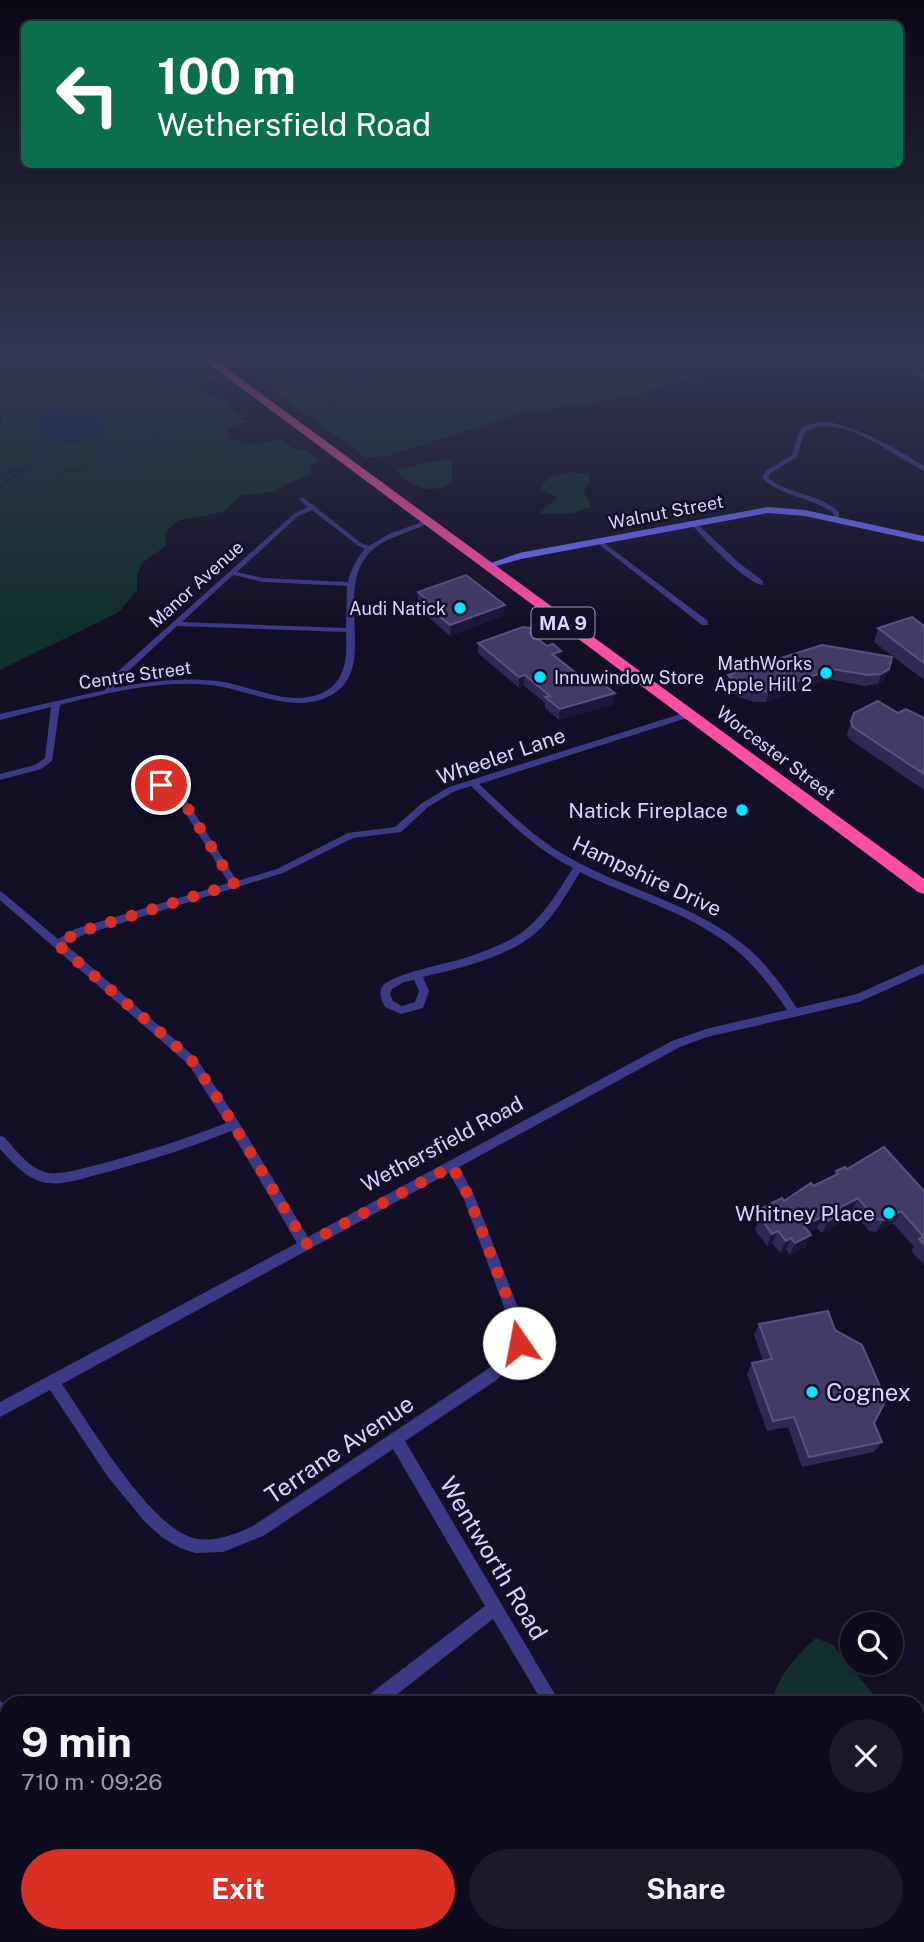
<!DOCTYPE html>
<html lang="en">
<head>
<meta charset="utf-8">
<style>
	body { margin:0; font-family:"Public Sans",sans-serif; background:#1c1929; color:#f1f3f6; height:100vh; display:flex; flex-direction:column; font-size:26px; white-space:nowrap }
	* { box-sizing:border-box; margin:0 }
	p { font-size:23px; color:#9b9ba3 }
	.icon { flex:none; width:38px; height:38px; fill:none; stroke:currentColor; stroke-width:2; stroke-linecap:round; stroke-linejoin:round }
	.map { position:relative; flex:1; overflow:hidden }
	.side { position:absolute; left:0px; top:1696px; width:924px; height:247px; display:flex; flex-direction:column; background:#0e0b1c; border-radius:21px 21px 0 0; box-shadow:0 2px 5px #0004,0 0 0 2px #2e2b3b }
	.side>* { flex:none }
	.hud { position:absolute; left:21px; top:21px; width:882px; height:147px; border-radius:10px; box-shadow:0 2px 5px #0004,0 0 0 2px #2e2b3b; background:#0b6e4f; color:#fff; overflow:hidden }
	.buttons { position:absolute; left:840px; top:1612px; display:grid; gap:14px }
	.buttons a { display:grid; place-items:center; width:63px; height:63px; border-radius:50%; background:#0e0b1c; box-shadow:0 2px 5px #0004,0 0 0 2px #2e2b3b; font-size:35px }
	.pin { position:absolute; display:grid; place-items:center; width:60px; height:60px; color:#fff; margin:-30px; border:4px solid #fff; border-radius:50%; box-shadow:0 2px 7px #0007 }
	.me { position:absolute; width:77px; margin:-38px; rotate:348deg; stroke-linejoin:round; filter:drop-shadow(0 0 5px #0008) }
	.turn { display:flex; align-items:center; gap:24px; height:147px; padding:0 21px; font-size:32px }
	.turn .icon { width:91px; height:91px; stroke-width:2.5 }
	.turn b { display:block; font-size:49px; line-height:60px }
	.round { display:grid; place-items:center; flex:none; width:74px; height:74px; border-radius:37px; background:#1c1929 }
	.head { display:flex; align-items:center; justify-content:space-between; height:119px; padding:0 21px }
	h1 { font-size:42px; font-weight:700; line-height:52px }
	.button { display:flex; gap:14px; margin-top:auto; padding:14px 21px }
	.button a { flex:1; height:80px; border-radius:42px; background:#d93025; color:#fff; font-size:28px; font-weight:700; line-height:80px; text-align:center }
	.button a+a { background:#1c1929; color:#f1f3f6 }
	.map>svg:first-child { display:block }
	.green { fill:#12302f; fill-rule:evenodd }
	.water { fill:#0c2248 }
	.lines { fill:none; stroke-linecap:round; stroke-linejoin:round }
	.stream { stroke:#0c2248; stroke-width:2 }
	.street { fill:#3d3a85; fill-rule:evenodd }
	.secondary { fill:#6f6bff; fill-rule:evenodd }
	.highway { fill:#ff4fa3; fill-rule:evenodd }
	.wall { fill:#312854 }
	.shaded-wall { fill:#1d163a }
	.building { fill:#433a66; stroke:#5a527e; stroke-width:2 }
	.route { stroke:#d93025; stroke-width:12; stroke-dasharray:0 21.6 }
	.poi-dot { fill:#00e5ff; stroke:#130f26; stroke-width:2.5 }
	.labels { text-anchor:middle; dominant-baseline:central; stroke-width:5; stroke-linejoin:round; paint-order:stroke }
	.far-street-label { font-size:18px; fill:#d9d4ff; stroke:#130f26 }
	.far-poi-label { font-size:18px; fill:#d9d4ff; stroke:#130f26; text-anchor:end }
	.shield { fill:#130f26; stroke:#9e99be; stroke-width:2 }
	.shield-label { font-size:19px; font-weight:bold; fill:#d9d4ff }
	.street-label { font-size:21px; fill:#d9d4ff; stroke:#130f26 }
	.poi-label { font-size:21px; fill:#d9d4ff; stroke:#130f26; text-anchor:end }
	.near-poi-label { font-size:24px; fill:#d9d4ff; stroke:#130f26; text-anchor:start }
	.near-street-label { font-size:24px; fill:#d9d4ff; stroke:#130f26 }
</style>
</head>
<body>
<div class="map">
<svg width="924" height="1942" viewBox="0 0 924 1942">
	<rect width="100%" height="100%" fill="#130f26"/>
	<g class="green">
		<path d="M0,352H74L93,355L121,374L158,369L166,375L156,374L169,383L216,375L217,378L201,384L200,391L225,401L237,414H248L239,421L251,420L227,428L228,438L248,445L280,439L294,449L308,450L320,461L310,466L311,475L284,485L275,492L241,495L223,512L180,520L171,526L165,534L166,546L142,563L137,576V590L119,612L0,670V426L3,422L0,415ZM60,410L100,418L104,421L103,429L105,431C78,444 67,448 41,431L37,417Z"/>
		<polygon points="226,352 781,352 645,392 593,403 524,412 387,456 366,458 268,387 272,385"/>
		<path d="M444,459L452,461V483C433,495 410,488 396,470Z"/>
		<polygon points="574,472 589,475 590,480 584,491 591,507 573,513 538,514 558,497 543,491 541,485 552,476"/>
		<path d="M816,1638L833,1645L880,1703H771C778,1676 796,1656 816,1638Z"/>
	</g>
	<path class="water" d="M56,409L100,418L104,421L103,429L106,431C81,443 64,448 41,430L37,417L39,413Z"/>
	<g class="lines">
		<g class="stream">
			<polyline points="294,390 294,383 327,371 340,358 353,352"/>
			<polyline points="331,393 331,401 362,438"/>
			<polyline points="305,396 327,395 356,380 359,362 355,357 375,352"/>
			<polyline points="106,431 155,427 198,430 238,421"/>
			<polyline points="59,473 86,468 100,459 148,443 164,430"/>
			<polyline points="0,475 26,467 40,453 62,443"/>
			<polyline points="0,487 23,469"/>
		</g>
		<g class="street">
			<polygon points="889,354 924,374 924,378 887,357 886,356"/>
			<path d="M830,422C865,431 894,447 924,466V471C892,456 839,409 804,433L797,457L771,473L768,478C789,495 819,493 839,512V521H835L833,513C811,497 783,497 763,479L762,478L766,471L792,455C801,427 797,423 830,422Z"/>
			<path d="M300,498H304L361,543L369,546L389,534L427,520L430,522C410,534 382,536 366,557C337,594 375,665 336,692C303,716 258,694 223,687C172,677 110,692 60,705L52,761L41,769L0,780V774L35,765L45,758L51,707L0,720V714L105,690L115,674L294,514L308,507L300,500ZM312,510L357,545L365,549C356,559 351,569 348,582L263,578L237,572L298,516ZM233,575L263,582L347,586L346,628L182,622ZM177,626L346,632C347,656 347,682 322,693C288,708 251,685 217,681C183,677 148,681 114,688L121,678Z"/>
			<path d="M690,521H694L739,563L763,581V585C746,584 703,537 690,523Z"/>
			<polygon points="596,540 600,540 708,621 708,625 702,625 596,542"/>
			<path d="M690,711L694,714L693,716L479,784C507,810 535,839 570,858C628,891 699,905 750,950C769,967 783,987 797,1008L857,994L924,964V973L859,1002L707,1037L680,1047L459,1167L474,1195L524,1323L525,1332L523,1347L518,1358L508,1370L495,1381L405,1441L560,1703H543L493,1619L386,1703H364L366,1697L485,1606L393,1449L263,1536L223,1552L195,1553L180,1548L163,1538L145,1522L108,1477L50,1390L0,1417V1402L297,1243L231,1131C187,1149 142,1163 96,1175C81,1179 63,1185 48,1183C28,1181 13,1163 0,1149V1136L4,1137C15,1149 29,1168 45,1172C59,1176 79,1169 93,1166C138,1154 183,1140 226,1123L189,1065L0,900V891L3,893L58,939L75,929L229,883L168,785L161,788L146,784L143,773L144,771L159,762L178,765L182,772L179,780L175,782L237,881L277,869L348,833L395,827L422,803L449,787ZM161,768L172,769L174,772L172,776L160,782L153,780L152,774ZM471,786C503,816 533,848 573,868C557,893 543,918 518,935C503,945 485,951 468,957C451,963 389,974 382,987C378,994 382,1001 385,1007L401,1014L423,1008L429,991L423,977C464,967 513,957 543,926C558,910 569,890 580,872C634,899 697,914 743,956C760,972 774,991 787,1010L706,1029L672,1041L308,1237L238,1121L197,1059L65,944L83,935L283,873L353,838L401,832L428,807L455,791ZM414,980L419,991L415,1002L402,1006L393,1001L390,994L392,989L404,982ZM449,1173L463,1197L510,1323C514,1348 503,1357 485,1371L253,1526C234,1535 211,1544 190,1537C147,1522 88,1422 62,1384Z"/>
			<polygon points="0,1701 7,1705 7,1729 0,1725"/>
			<polygon points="52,1936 77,1936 75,1942 50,1942"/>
			<polygon points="469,1936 492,1936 490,1942 467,1942"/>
			<polygon points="678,1936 698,1936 700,1942 680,1942"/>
		</g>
		<polygon class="secondary" points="768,507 805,510 924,536 924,542 805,516 768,513 521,559 496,566 491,563 519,553"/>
		<polygon class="highway" points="193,352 204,352 924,879 924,894 918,892"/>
	</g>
	<g class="wall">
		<polygon points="104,352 143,352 116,360"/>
		<polygon points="418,592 504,615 450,636 426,615 425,608 418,602"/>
		<polygon points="924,626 924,680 874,642 878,628"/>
		<polygon points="531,633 560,661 614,704 559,720 545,708 545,703 524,686 519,688 478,653 478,643"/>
		<polygon points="822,645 889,669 885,679 878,684 864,686 829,679 766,702 755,702 738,697 725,686 728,675"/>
		<polygon points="854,713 898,713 924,718 924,790 849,739 847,734"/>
		<polygon points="847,1169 924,1191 924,1265 911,1251 914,1247 893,1223 876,1232 869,1231 852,1210 841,1216 837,1225 822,1233 817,1228 809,1232 805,1247 790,1255 786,1250 780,1253 772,1243 767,1246 755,1230 757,1224 755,1221 760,1209 784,1201 833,1176 836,1171"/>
		<polygon points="759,1324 874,1423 882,1442 874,1452 802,1467 788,1427 767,1431 747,1374 752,1363 763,1361 754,1335"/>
	</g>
	<g class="shaded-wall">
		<polygon points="114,352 143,352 116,360"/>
		<polygon points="505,605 504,615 450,636 450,625"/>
		<polygon points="561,651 560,661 552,654"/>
		<polygon points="832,669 829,679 766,702 769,691"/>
		<polygon points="889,669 885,679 878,684 881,674"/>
		<polygon points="525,675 524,686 519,688 519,677"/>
		<polygon points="615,693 614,704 559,720 560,709"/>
		<polygon points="858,1198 852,1210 841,1216 837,1225 822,1233 828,1221 839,1208"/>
		<polygon points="901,1211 893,1223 876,1232 884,1220"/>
		<polygon points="823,1216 817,1228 798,1238 804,1226"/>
		<polygon points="778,1231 772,1243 767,1246 772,1234"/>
		<polygon points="811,1235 805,1247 790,1255 795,1243"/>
		<polygon points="791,1238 786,1250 780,1253 786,1241"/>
	</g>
	<g class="building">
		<polygon points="466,575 505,605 450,625 425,605 431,603 418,592"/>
		<polygon points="912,617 924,626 924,663 878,628"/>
		<polygon points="523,627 531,628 530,633 547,646 553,644 561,651 552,654 585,680 593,677 615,693 560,709 545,697 550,696 525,675 519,677 478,643"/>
		<polygon points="822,645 892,657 889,669 881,674 868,675 832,669 769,691 758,692 740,686 728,675"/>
		<polygon points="878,701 898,713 906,709 924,718 924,774 853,727 851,721 854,713"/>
		<polygon points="884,1147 924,1191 924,1244 919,1239 923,1236 901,1211 884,1220 876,1219 858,1198 839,1208 843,1213 828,1221 823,1216 804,1226 811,1235 795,1243 791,1238 786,1241 778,1231 772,1234 760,1217 765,1215 760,1209 782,1198 784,1201 811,1183 813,1186 838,1174 836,1171 845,1167 847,1169"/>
		<polygon points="828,1311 835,1330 862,1345 886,1400 874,1423 882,1442 809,1457 794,1417 773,1421 752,1363 772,1359 759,1324"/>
	</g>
	<linearGradient id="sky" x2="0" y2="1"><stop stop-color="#0a0815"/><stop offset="0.57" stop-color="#333752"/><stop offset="1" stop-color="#333752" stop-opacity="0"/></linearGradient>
	<rect width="924" height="623" fill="url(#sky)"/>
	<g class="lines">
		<polyline class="route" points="161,785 171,782 176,789 234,884 79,932 57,944 173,1043 193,1062 213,1091 306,1244 452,1166 468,1195 517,1323 519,1343"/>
	</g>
	<g class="poi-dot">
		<circle cx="460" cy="608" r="7"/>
		<circle cx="826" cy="673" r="7"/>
		<circle cx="540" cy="677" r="7"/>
		<circle cx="742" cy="810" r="7"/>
		<circle cx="889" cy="1213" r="7"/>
		<circle cx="812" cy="1392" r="7"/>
	</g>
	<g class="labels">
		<g class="far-street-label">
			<text transform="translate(666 512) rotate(-11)">Walnut Street</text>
			<text transform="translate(196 584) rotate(-42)">Manor Avenue</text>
			<text transform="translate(135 675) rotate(-8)">Centre Street</text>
			<text transform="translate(776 753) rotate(37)">Worcester Street</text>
		</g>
		<g class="far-poi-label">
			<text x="446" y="608">Audi Natick</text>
			<text x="812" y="663">MathWorks<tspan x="812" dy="21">Apple Hill 2</tspan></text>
			<text x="554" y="677" text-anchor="start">Innuwindow Store</text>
		</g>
		<rect class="shield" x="531.5" y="607.5" width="63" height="31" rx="5"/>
		<g class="shield-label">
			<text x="563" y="623">MA 9</text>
		</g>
		<g class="street-label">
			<text transform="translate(501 756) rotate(-19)">Wheeler Lane</text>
			<text transform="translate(647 876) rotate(25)">Hampshire Drive</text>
			<text transform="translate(442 1144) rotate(-28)">Wethersfield Road</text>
		</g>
		<g class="poi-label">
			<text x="728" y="810">Natick Fireplace</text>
			<text x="875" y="1213">Whitney Place</text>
		</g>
		<g class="near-poi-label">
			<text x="826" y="1392">Cognex</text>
		</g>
		<g class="near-street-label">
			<text transform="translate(339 1449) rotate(-34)">Terrane Avenue</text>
			<text transform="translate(494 1558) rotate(59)">Wentworth Road</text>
		</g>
	</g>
</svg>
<div class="buttons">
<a><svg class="icon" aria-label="search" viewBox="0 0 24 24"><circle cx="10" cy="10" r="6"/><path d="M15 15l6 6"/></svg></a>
</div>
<div class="pin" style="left:161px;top:785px;background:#d93025"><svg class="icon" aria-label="arrive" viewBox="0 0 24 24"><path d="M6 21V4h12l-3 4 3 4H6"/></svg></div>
<svg class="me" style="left:519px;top:1343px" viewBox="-20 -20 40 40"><circle r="19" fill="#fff"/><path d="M0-13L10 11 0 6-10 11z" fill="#d93025"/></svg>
<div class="hud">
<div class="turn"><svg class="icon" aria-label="left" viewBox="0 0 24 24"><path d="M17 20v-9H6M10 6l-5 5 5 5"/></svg><div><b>100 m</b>Wethersfield Road</div></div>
</div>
<section class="side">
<div class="head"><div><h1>9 min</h1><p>710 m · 09:26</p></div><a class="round"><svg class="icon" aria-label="close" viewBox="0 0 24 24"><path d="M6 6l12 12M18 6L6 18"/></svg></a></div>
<div class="button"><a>Exit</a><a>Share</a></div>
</section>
</div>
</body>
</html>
